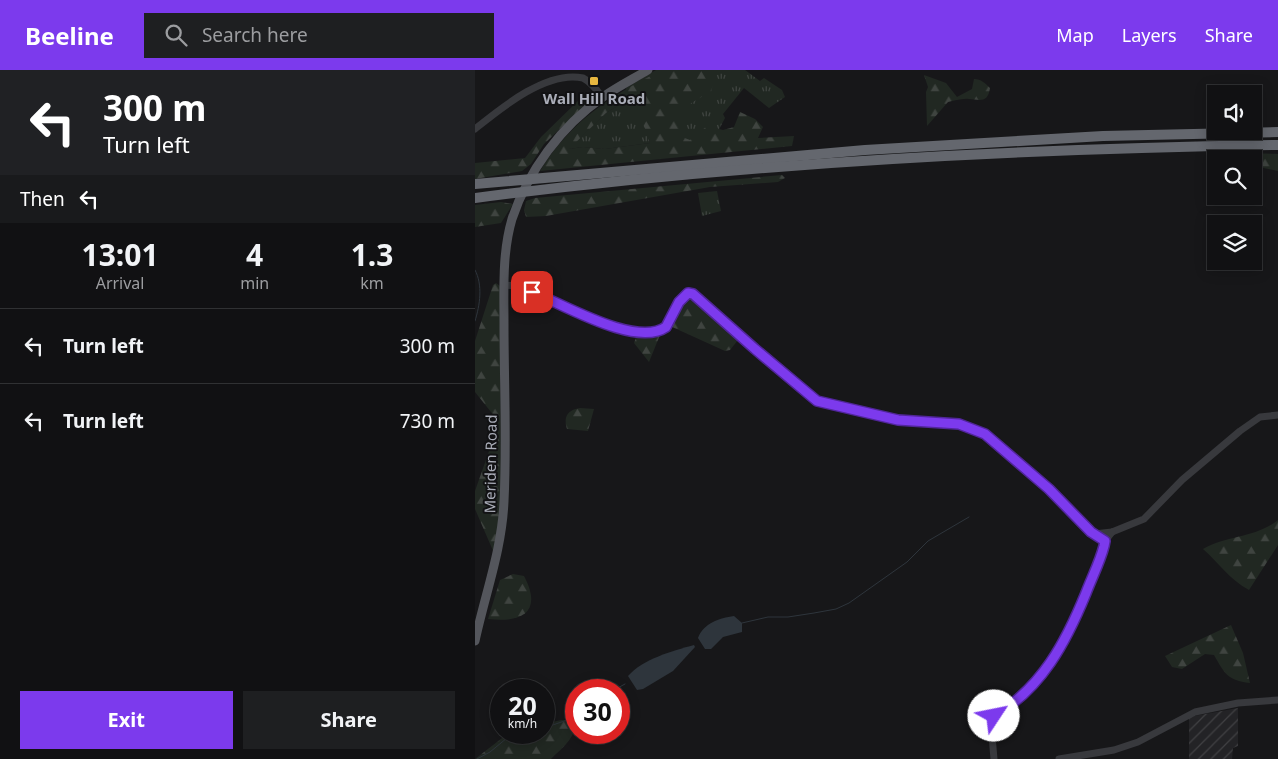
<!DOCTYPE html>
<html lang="en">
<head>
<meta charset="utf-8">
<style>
	body { margin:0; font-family:"Noto Sans",sans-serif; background:#1e1f21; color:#f1f3f6; height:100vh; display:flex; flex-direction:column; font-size:19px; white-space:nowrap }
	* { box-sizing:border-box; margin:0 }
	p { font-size:16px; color:#9c9da0 }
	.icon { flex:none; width:28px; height:28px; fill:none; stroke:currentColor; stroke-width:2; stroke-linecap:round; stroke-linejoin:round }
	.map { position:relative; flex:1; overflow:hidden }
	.panel { display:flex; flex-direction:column; background:#111113; width:475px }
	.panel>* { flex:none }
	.top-card { background:#202124; color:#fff; overflow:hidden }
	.controls { position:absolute; left:732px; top:15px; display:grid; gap:10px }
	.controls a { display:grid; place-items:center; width:55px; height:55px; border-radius:0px; background:#111113; box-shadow:0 2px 12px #0003,0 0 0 1px #303133; font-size:25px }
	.speed { position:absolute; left:15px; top:609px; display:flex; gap:10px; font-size:25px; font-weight:700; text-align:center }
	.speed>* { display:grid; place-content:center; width:65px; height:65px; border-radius:50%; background:#111113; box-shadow:0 2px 12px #0003,0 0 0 1px #303133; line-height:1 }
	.speed small { font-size:12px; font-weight:400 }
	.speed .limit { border:8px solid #d22; background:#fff; color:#111 }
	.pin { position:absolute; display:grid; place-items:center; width:42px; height:42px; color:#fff; margin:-21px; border-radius:10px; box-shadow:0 2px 8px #0006 }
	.me { position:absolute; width:55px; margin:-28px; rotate:56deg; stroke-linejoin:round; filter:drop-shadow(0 0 4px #0008) }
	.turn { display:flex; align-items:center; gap:18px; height:105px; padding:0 20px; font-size:22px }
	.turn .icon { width:65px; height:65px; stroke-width:2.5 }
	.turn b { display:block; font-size:35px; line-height:42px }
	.then { display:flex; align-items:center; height:48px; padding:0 20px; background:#0003; gap:10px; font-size:19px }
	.eta { display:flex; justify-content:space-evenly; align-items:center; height:85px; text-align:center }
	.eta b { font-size:30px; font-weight:700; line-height:35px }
	.button { display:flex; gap:10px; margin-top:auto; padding:10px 20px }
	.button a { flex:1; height:58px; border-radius:0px; background:#7c3aed; color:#fff; font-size:20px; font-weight:700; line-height:58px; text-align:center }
	.button a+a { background:#1e1f21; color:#f1f3f6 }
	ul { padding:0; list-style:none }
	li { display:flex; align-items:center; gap:15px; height:75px; padding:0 20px; border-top:1px solid #303133 }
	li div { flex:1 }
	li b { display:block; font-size:19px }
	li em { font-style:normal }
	header { display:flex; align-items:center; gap:30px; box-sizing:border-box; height:70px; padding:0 25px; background:#7c3aed; color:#fff }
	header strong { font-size:24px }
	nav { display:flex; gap:28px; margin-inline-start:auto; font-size:18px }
	.search { width:350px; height:45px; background:#1e1f21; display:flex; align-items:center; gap:12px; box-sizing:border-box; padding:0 18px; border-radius:0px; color:#9c9da0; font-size:19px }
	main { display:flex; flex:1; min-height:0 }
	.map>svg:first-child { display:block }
	.industrial { fill:url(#industrial-furrows) }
	.grass { fill:url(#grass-tufts) }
	.forest { fill:url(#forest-firs); fill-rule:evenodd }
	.water { fill:#2e353c }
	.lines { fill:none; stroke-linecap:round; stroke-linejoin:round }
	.stream { stroke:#2e353c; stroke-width:1 }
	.minor { stroke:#38393d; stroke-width:7 }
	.major { stroke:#54565c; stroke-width:9 }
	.highway { stroke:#64676e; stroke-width:10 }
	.route-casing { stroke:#51269a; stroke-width:12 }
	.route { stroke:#7c3aed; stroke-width:9 }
	.poi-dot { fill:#e8b740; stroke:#121214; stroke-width:2 }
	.labels { text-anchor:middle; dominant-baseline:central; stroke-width:4; stroke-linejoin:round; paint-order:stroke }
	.poi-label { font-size:15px; font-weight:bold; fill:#aaadb8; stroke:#121214 }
	.street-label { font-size:15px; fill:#aaadb8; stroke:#121214 }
</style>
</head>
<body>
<header>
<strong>Beeline</strong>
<div class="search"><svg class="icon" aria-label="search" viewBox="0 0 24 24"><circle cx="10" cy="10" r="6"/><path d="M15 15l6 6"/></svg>Search here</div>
<nav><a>Map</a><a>Layers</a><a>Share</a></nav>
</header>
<main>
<section class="panel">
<div class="top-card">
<div class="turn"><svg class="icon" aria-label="left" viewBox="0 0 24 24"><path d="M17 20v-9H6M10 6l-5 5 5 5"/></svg><div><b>300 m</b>Turn left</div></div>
<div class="then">Then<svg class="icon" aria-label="left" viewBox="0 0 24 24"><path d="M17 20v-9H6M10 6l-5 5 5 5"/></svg></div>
</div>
<div class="eta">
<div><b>13:01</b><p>Arrival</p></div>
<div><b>4</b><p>min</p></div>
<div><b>1.3</b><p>km</p></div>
</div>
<ul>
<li><svg class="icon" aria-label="left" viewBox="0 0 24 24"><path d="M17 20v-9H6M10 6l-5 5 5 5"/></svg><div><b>Turn left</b></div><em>300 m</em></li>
<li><svg class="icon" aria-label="left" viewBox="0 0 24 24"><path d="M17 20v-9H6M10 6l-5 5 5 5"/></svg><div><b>Turn left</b></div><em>730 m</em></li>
</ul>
<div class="button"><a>Exit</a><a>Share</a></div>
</section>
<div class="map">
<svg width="803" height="689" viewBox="0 0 803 689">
	<defs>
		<pattern id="industrial-furrows" width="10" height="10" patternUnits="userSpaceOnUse" patternTransform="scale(1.25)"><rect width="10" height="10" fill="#232326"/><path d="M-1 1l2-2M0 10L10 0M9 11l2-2" fill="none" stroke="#404043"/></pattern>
		<pattern id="grass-tufts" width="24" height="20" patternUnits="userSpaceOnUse" patternTransform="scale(1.25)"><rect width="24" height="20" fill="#212822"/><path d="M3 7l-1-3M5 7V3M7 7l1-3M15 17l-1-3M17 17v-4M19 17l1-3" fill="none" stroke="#3f4440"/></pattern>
		<pattern id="forest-firs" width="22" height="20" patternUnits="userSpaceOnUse" patternTransform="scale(1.25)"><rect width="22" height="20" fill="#212822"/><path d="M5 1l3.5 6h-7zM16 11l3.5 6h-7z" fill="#3f4440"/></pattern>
	</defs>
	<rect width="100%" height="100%" fill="#171719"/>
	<polygon class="industrial" points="763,638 763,676 758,678 757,689 714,689 714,647"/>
	<g class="grass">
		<polygon points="181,0 270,0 285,11 289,8 307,20 310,27 294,38 269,18 248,44 250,48 238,71 174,69 175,73 130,79 108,77 93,79 131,43 154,29 151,18"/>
		<polygon points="242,121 246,141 227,146 223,123"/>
	</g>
	<g class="forest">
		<path d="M188,0H236L238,14L236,22C209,36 206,37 207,67L215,70L232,56L248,60L259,57L265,42L280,49L288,57L283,68L319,66L317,76L65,101C95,52 137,24 188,0ZM154,29L173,64L175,73L130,79L108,77L94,79L131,43Z"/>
		<path d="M449,5L471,13L482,27L497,19L499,9C506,9 510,13 515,18C513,33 505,30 494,29C487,28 479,31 473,32L452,56L451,22L453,17Z"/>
		<polygon points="105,29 111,30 109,36 69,74 56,94 47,101 0,109 0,93 50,88 66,67"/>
		<polygon points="770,83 803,84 803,101 779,96 779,89 769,89"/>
		<polygon points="307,105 310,108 303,112 235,117 71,146 51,147 49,140 51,131 60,128"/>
		<polygon points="26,132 38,134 26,153 0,157 0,135"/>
		<polygon points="21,213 25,216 26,432 19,483 0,439 0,421 19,367 20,347 0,322 0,271 18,215"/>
		<polygon points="216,226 263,270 255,280 250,281 195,256 208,231"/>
		<polygon points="184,263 185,265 174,292 159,273 162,265"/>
		<path d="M105,338L119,339L113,361L92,359C88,346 93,340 105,338Z"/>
		<path d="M803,450V475L774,520C754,509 745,494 728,479C753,465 781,468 803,450Z"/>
		<path d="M38,504L49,506C68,542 47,553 13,549L25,510Z"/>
		<path d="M756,555L768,583L775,613C752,610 750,604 739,585L730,584L707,599L697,597L690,586Z"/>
		<path d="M86,650H101C101,668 88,677 76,689H0L31,665L38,663L69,662V654Z"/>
	</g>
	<g class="water">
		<path d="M259,546L267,553V562L248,567L236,579H230L223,568C229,553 244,548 259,546Z"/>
		<path d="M219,575L220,577L198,601L168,619L162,620L153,606C168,589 197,581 219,575Z"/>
	</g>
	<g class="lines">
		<g class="stream">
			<path d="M0,200C8,215 5,235 0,251"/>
			<polyline points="267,553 293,547 313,547 339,543 361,539 374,533 432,492 453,471 494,447"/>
			<polyline points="139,620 150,614"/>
			<polyline points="69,658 101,647"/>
			<polyline points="2,689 15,682 32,668 51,662"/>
		</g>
		<g class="minor">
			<path d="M0,59C26,38 72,0 108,8C116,12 122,20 127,27"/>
			<polyline points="29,215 41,216 152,261 175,263 191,257 204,232 213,223 218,224 269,270 342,331 423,350 484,354 510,364 574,419 619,464 637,462 669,449 707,410 765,361 785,347 803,345"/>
			<polyline points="519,689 516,654 519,646 550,625 568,604 582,584 594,564 622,497 630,471 637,462"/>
			<polyline points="584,689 639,680 663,672 720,642 763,633 803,630"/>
		</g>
		<path class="major" d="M0,571C10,524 27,480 29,431C32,372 29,313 29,254C29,219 27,183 37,149C53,101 86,56 128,27C142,17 158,9 173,0"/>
		<g class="highway">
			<polyline points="0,114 390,80 628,66 803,62"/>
			<path d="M0,128C266,93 535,79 803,75"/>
		</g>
	</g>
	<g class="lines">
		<defs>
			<path id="route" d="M57,222C88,234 161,278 191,257L204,232L213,223L218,224L280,279L342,331L423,350L484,354L510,364L574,419L616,462L630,471L629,476C625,492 617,507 611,523C591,572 567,618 519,646"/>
		</defs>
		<use href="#route" class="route-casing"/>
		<use href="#route" class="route"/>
	</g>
	<rect class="poi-dot" x="114" y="6" width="10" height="10" rx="2.5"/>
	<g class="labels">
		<g class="poi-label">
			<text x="119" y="28">Wall Hill Road</text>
		</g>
		<g class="street-label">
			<text transform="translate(15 394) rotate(-89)">Meriden Road</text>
		</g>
	</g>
</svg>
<div class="controls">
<a><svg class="icon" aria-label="sound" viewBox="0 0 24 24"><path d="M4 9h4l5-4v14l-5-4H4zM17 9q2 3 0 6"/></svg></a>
<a><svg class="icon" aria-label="search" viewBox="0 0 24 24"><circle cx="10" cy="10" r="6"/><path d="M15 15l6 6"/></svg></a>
<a><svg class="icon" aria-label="layers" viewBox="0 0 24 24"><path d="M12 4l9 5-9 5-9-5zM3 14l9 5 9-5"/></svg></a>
</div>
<div class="speed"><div>20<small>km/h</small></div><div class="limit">30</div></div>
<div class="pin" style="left:57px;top:222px;background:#d93025"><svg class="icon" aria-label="arrive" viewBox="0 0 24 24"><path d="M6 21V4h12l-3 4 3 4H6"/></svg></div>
<svg class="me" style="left:519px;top:646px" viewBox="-20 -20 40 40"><circle r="19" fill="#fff"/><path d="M0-13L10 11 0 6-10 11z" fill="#7c3aed"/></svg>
</div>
</main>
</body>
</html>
